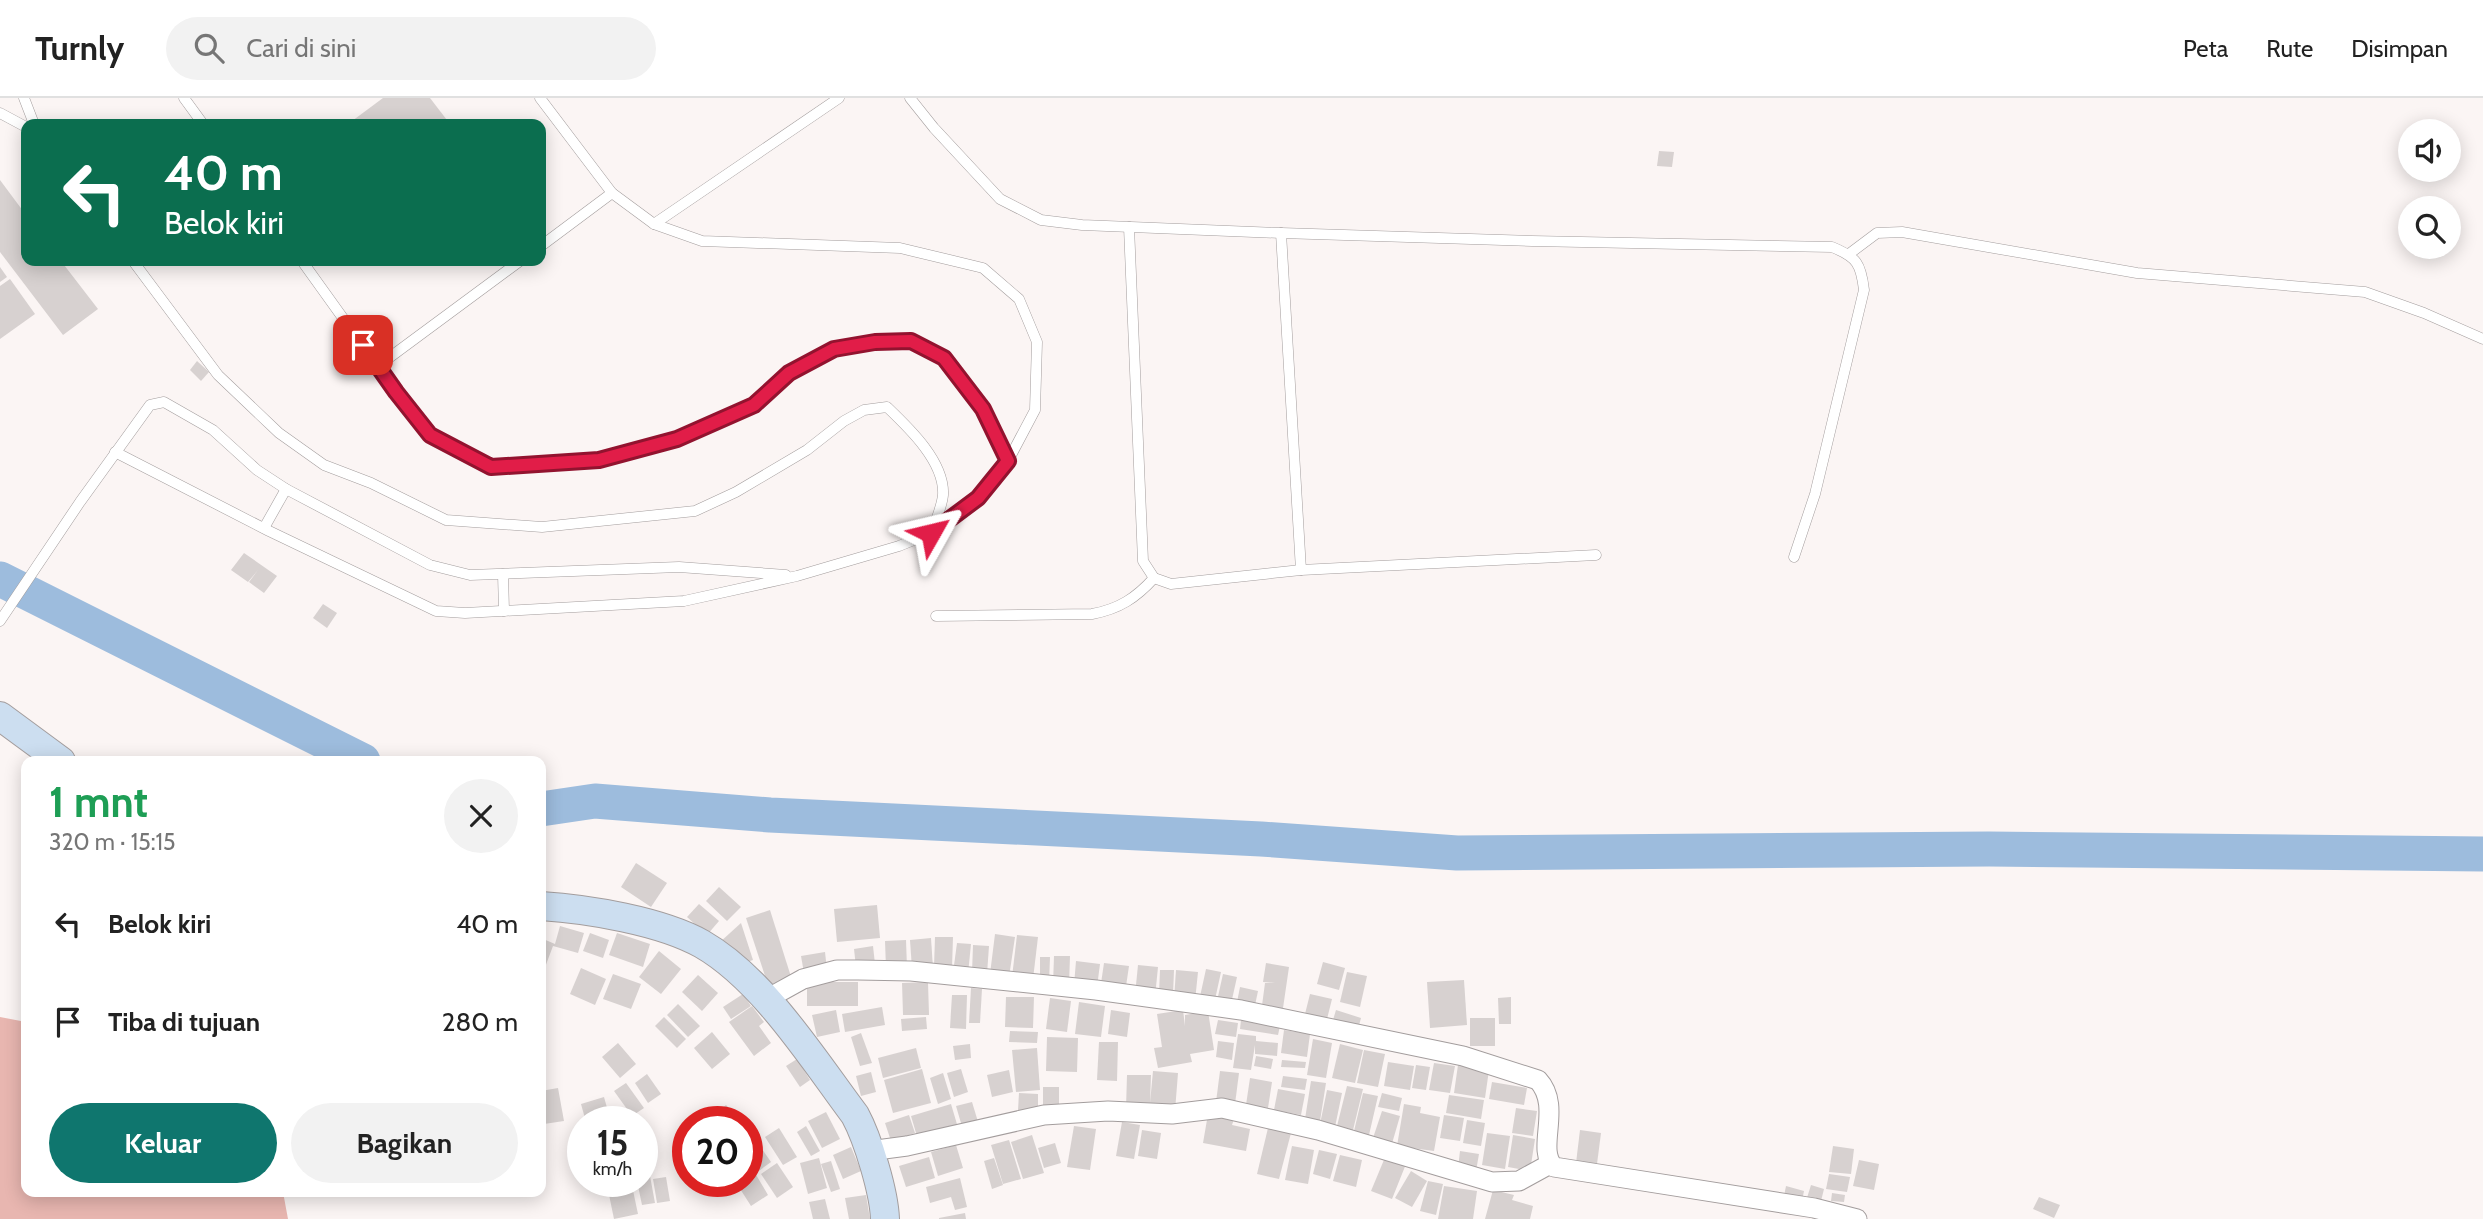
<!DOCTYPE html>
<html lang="id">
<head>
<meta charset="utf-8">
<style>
	body { margin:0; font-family:Cabin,sans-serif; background:#f2f2f2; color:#222; height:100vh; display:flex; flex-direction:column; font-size:26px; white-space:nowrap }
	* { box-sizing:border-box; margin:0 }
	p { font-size:23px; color:#767676 }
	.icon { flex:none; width:38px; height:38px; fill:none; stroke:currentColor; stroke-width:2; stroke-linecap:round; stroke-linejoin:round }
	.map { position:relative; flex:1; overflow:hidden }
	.sheet { position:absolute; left:21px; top:658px; width:525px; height:441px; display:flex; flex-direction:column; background:#fff; border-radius:14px; box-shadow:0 4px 18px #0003 }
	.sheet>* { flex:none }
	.banner { position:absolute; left:21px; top:21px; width:525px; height:147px; border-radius:14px; box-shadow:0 4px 18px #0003; background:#0b6e4f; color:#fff; overflow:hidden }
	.fabs { position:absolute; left:2398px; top:21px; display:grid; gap:14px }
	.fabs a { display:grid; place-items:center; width:63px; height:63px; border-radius:50%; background:#fff; box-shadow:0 4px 18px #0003; font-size:35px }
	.speed { position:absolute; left:567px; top:1008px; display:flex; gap:14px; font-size:35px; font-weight:700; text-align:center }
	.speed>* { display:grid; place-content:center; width:91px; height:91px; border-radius:50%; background:#fff; box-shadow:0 4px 18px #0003; line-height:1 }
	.speed small { font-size:18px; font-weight:400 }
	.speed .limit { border:10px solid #d22; background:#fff; color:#111 }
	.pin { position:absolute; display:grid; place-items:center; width:60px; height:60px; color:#fff; margin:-30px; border-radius:14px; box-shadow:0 4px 10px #0006 }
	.me { position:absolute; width:77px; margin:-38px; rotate:53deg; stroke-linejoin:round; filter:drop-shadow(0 0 5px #0008) }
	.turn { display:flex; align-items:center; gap:24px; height:147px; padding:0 28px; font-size:32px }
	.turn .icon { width:91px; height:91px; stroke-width:2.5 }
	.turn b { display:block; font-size:49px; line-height:60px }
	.round { display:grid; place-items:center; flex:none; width:74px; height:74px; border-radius:37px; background:#f2f2f2 }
	.head { display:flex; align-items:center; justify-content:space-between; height:119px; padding:0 28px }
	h1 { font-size:42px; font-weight:700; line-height:52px; color:#1e9e55 }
	.primary-button { display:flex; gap:14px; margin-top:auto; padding:14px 28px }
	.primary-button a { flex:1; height:80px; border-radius:42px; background:#0f766e; color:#fff; font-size:28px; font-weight:700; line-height:80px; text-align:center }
	.primary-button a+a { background:#f2f2f2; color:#222 }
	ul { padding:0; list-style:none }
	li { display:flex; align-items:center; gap:21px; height:98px; padding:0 28px }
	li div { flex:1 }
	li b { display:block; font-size:26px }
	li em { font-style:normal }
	header { display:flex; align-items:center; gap:42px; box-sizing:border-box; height:98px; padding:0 35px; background:#fff; border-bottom:2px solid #e0e0e0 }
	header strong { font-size:33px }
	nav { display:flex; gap:38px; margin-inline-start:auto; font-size:24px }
	.search { width:490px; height:63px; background:#f2f2f2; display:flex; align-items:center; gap:18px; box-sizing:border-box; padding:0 24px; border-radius:38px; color:#767676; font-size:26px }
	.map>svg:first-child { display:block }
	.forest { fill:#e8b6b0 }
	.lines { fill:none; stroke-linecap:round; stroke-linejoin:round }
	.river { stroke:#9dbcdd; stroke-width:35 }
	.building { fill:#d7d1d0 }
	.service-casing { stroke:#a39d9d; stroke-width:11 }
	.minor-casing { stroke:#a39d9d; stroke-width:21 }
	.secondary-casing { stroke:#a39d9d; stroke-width:30 }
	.service { stroke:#fff; stroke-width:10 }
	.minor { stroke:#fff; stroke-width:19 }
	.secondary { stroke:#ccdef0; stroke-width:28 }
	.route-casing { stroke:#92132f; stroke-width:18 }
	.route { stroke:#e11d48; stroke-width:12 }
</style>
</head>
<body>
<header>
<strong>Turnly</strong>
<div class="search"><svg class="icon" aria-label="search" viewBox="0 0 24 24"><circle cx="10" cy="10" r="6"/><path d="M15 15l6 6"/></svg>Cari di sini</div>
<nav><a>Peta</a><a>Rute</a><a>Disimpan</a></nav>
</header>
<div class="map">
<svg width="2483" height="1121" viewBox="0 0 2483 1121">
	<rect width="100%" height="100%" fill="#fbf5f4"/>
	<polygon class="forest" points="0,919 26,924 26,1094 283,1094 288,1121 0,1121"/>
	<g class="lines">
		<g class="river">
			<polyline points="0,481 363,663"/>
			<polyline points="541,711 595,703 770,717 1261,741 1457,755 1989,751 2483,756"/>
		</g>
	</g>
	<g class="building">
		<polygon points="383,0 430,0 450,26 348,26"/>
		<polygon points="1659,53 1674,54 1672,69 1657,68"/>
		<polygon points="0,82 26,117 26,163 61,163 98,211 63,237 0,154"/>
		<polygon points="0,169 7,179 0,184"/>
		<polygon points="10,181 35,216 0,241 0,188"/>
		<polygon points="197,263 209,274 201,283 190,272"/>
		<polygon points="244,455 277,478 264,495 249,484 258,472 248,484 231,472"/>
		<polygon points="323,506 337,515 327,530 313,520"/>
		<polygon points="636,765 667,785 651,809 621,789"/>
		<polygon points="719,789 741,809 727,823 706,803"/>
		<polygon points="699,806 719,823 707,837 687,819"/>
		<polygon points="877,807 880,840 837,844 834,811"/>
		<polygon points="770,812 792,882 769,890 746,820"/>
		<polygon points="741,825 753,862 741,866 719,845"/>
		<polygon points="560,828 584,835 578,855 553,848 541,880 541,840 555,846"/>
		<polygon points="590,835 609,842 603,860 583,853"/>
		<polygon points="617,835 650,846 643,869 609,857"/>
		<polygon points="995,836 1015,839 1009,879 990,876"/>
		<polygon points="1017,837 1038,839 1033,881 1012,879"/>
		<polygon points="935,839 953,839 952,870 934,869"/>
		<polygon points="931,840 933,870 912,871 910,842"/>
		<polygon points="906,842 907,870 886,870 885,843"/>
		<polygon points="957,845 971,846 968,876 953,875"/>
		<polygon points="973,847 989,848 987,876 972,875"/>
		<polygon points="873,848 875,866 856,869 854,851"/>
		<polygon points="659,853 681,871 661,896 639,879"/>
		<polygon points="825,854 827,872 804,875 801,858"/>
		<polygon points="1054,858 1070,858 1069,887 1053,887"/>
		<polygon points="1040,859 1050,859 1049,885 1040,885"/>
		<polygon points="1076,863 1100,866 1097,889 1074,887"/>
		<polygon points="1323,864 1345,870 1339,892 1317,886"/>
		<polygon points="1104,865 1129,868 1125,895 1100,892"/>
		<polygon points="1266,865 1289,869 1282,917 1261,915 1265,885 1275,885 1263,884"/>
		<polygon points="1138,867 1158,869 1155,899 1135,897"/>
		<polygon points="581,870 606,881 595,907 570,896"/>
		<polygon points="1206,871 1221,874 1214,906 1199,903"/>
		<polygon points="1160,872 1174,872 1173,897 1159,896"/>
		<polygon points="1176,872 1198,874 1195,903 1174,901"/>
		<polygon points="1347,874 1367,878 1360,909 1340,904"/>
		<polygon points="613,876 641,886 631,911 603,901"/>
		<polygon points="1223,876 1237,879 1231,906 1217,903"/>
		<polygon points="698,877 718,895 702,913 682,894"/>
		<polygon points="1464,882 1467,927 1430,930 1427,884"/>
		<rect x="807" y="884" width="51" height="24"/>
		<polygon points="928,884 929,917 903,917 902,885"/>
		<polygon points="1240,889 1258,893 1254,912 1236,909"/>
		<polygon points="971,890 982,891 980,925 969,925"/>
		<polygon points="743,896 751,908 731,921 723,909"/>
		<polygon points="1310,896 1332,901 1326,925 1304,920"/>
		<polygon points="952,897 967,897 966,931 950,930"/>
		<polygon points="1006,899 1034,899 1033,930 1005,929"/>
		<polygon points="1511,899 1511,926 1499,926 1498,900"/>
		<polygon points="1050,900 1071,903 1067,934 1046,931"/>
		<polygon points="1079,904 1105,908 1101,939 1075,936"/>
		<polygon points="678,906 700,928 688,939 667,917"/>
		<polygon points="752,908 764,924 759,928 771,945 754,958 729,924"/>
		<polygon points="882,909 885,927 845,934 842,916"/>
		<polygon points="836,912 840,934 817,939 812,917"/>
		<polygon points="1111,912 1130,915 1127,939 1108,936"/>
		<polygon points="1183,912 1185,928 1185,917 1208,913 1214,952 1190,956 1192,964 1158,970 1154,950 1162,949 1157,916"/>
		<polygon points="1336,912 1361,920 1358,931 1333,922"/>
		<polygon points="664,919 686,941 677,950 655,928"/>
		<polygon points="926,919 927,931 902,933 901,921"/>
		<rect x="1470" y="920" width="25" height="28"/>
		<polygon points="1218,922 1238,925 1236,939 1215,936"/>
		<polygon points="1241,922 1280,928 1278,937 1240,931"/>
		<polygon points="1284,932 1310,936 1307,959 1281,955"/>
		<polygon points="1010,933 1038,934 1037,945 1009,944"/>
		<polygon points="712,934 730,956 712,971 694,950"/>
		<polygon points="861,935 872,965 860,968 851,939"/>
		<polygon points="1238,936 1256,938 1256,943 1278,945 1277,958 1255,956 1255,947 1251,972 1233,970"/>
		<polygon points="1047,939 1078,940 1077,974 1046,973"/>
		<polygon points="1313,941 1332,945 1326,980 1307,977"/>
		<polygon points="1218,943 1234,945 1232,962 1216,959"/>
		<polygon points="1099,944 1118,944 1117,983 1097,982"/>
		<polygon points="618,945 636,966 620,980 602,959"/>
		<polygon points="970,946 971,960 955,962 953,948"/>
		<polygon points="1340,946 1363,952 1355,985 1332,980"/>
		<polygon points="916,950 921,970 883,980 878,960"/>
		<polygon points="1037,950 1040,992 1016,994 1012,952"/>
		<polygon points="1364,952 1385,956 1378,989 1357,985"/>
		<polygon points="1256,958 1273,961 1271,971 1254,968"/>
		<polygon points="797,961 810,982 800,989 786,968"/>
		<polygon points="1282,962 1306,964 1305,970 1281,969"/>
		<polygon points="1388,964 1414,968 1410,992 1384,988"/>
		<polygon points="1434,965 1455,968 1450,995 1429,992"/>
		<polygon points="1416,967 1430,969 1426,992 1412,990"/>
		<polygon points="1458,967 1489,972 1485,1000 1454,995"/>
		<polygon points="922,971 931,1005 893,1015 884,982"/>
		<polygon points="961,971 968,994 954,999 947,975"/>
		<polygon points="1009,972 1013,994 992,999 987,977"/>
		<polygon points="1153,973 1178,975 1175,1013 1126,1010 1127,977 1151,977 1150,1005"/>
		<polygon points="1220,973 1239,975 1235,1006 1216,1004"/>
		<polygon points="871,974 876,994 861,998 856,978"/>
		<polygon points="943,975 951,1001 938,1006 930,980"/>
		<polygon points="647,976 661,996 648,1005 635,985"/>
		<polygon points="1283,978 1307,981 1305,992 1281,989"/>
		<polygon points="1250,980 1272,984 1268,1010 1246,1007"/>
		<polygon points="1311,983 1326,985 1320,1023 1305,1021"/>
		<polygon points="1492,984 1527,990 1524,1007 1489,1001"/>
		<polygon points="626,985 644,1010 632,1018 614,993"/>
		<polygon points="1347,988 1363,991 1353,1032 1337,1028"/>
		<rect x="1043" y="989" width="16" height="24"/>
		<polygon points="558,990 564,1023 544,1026 541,993"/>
		<polygon points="1278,991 1305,996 1301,1017 1274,1012"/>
		<polygon points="1327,992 1342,995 1335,1029 1320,1026"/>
		<polygon points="1019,995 1038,996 1038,1013 1018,1012"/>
		<polygon points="1363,995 1378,998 1369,1037 1354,1033"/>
		<polygon points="1382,995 1402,1000 1399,1013 1378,1009"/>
		<polygon points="1449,997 1484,1002 1481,1021 1446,1015"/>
		<polygon points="604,999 611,1024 586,1024 581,1006"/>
		<polygon points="972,1004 979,1027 963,1032 956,1008"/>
		<polygon points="951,1006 959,1033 919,1045 911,1018"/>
		<polygon points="1404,1006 1421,1009 1420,1015 1440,1019 1434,1053 1397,1048"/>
		<polygon points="726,1007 742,1024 717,1024 712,1019"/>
		<polygon points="1516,1010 1537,1013 1533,1038 1512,1035"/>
		<polygon points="1382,1013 1400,1018 1391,1049 1372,1043"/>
		<polygon points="826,1014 840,1041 822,1050 808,1023"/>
		<polygon points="1208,1016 1234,1021 1232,1027 1250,1031 1246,1053 1203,1045"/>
		<polygon points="909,1017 915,1035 891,1043 885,1025"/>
		<polygon points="1444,1017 1464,1020 1460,1043 1440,1040"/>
		<polygon points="1467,1022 1485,1025 1481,1048 1463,1045"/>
		<polygon points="1122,1024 1140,1027 1134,1061 1116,1058"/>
		<polygon points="806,1028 820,1053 811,1058 797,1034"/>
		<polygon points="1074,1028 1096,1031 1090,1072 1067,1069"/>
		<polygon points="779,1030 797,1059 783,1067 765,1039"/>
		<polygon points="1268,1030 1291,1035 1279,1081 1257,1076"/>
		<polygon points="1142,1032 1161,1035 1157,1061 1138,1058"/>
		<polygon points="1580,1032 1601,1035 1597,1066 1576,1065"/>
		<polygon points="1487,1035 1510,1038 1505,1071 1482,1067"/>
		<polygon points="1032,1037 1044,1075 1023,1081 1011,1044"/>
		<polygon points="1513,1037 1535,1041 1530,1073 1508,1069"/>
		<polygon points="1009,1042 1021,1081 1003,1086 991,1047"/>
		<polygon points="1055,1045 1061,1065 1044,1070 1038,1050"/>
		<polygon points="956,1047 963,1070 938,1078 931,1054"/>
		<polygon points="1292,1048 1314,1052 1308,1086 1285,1082"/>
		<polygon points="1833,1048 1854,1051 1851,1076 1829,1074"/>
		<polygon points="851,1049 861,1073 843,1081 833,1057"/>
		<polygon points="762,1051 771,1064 756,1075 747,1061"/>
		<polygon points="1319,1052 1337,1056 1330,1081 1313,1076"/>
		<polygon points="1460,1053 1479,1056 1476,1073 1458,1070"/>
		<polygon points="1340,1057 1362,1062 1356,1089 1333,1083"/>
		<polygon points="1386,1057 1406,1066 1392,1101 1371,1093"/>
		<polygon points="929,1059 935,1080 906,1089 899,1068"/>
		<polygon points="819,1060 827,1090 808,1096 800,1065"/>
		<polygon points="994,1060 1003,1087 992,1091 984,1063"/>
		<polygon points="1859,1062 1879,1066 1874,1092 1853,1088"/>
		<polygon points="831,1063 840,1091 831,1094 821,1066"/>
		<polygon points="777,1065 793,1089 777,1100 761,1076"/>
		<polygon points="1411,1073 1427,1083 1412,1109 1395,1100"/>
		<polygon points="755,1075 768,1097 751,1108 737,1086 747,1083 747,1080"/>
		<polygon points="1829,1076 1850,1079 1847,1094 1826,1091"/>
		<polygon points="650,1078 655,1105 642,1107 637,1083 642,1083 642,1079"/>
		<polygon points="666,1079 670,1103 657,1105 653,1081"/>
		<polygon points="960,1080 967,1109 955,1112 951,1099 930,1105 926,1089"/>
		<polygon points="625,1083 631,1083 638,1116 614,1121 607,1087"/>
		<polygon points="1428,1083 1443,1086 1436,1117 1420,1113"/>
		<polygon points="1811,1087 1824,1091 1820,1107 1806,1103"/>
		<polygon points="1444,1088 1477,1093 1473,1121 1438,1121"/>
		<polygon points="1786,1088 1804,1093 1802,1103 1784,1098"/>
		<polygon points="1493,1092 1514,1097 1512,1102 1533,1108 1530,1121 1485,1121"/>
		<polygon points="1832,1095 1845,1097 1844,1104 1831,1103"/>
		<polygon points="866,1097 870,1121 849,1121 845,1100"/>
		<polygon points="2039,1099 2060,1107 2054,1120 2033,1111"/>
		<polygon points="825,1101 830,1121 813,1121 809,1104"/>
		<polygon points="965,1115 966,1121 939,1121 939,1120"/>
	</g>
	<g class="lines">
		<defs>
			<g id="service">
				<polyline points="24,0 34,26"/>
				<polyline points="184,0 203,26"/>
				<path d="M910,0L934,30L1000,101L1041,122L1082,127L1281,135L1532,143L1832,149C1857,159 1861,166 1864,192L1815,396L1794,459"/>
				<polyline points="0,15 26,29"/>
				<polyline points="654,126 839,0"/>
				<polyline points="1129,129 1143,463 1154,480 1171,486 1301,472 1596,457"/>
				<polyline points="1281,135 1301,472"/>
				<polyline points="541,148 612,95"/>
				<polyline points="1849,156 1877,135 1902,134 2137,175 2365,194 2424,215 2483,241"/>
				<path d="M133,163L218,277L279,335L324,367L371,385L446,422L542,429L695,413L736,394L807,352L844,323L864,312L887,309C909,330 945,364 943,397C942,409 935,423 932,435"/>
				<polyline points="302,163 396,294 430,337 491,369 599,362 677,341 754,307 789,275 834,251 875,244 910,243 944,260 983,311 1008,363"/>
				<polyline points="378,268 520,163"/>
				<polyline points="115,354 269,433 436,513 465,515 684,503 797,478 899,448 931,435 978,400 1008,363 1035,312 1037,244 1019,201 983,170 900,150 702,143 654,126 612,95 540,0"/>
				<polyline points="264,430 286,391"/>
				<polyline points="503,476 504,513"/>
				<path d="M936,518L1092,516C1119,511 1136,500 1154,480"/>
				<polyline points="0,523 80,404 150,307 164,304 213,332 257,372 286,391 430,467 470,477 679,469 786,477"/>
			</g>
			<g id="minor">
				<path d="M765,902L803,881L837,872H858L911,873L1096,892L1241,912L1463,958L1538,982C1563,1009 1535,1051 1554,1069L1814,1110L1857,1121"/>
				<polyline points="869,1053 907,1048 1044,1017 1108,1013 1172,1016 1222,1010 1318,1032 1492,1084 1519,1083 1550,1066"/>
			</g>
			<g id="secondary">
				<polyline points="0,618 61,663"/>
				<path d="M541,808C588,811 661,823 702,846C763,881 813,961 855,1017C868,1041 884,1094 885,1121"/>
			</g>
		</defs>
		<use href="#service" class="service-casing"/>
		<use href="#minor" class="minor-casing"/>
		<use href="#secondary" class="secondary-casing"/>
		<use href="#service" class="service"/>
		<use href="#minor" class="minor"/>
		<use href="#secondary" class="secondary"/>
	</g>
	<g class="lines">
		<defs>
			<polyline id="route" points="363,247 396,294 430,337 491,369 599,362 677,341 754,307 789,275 834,251 875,244 911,243 944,260 983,311 1008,363 978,400 931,435"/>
		</defs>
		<use href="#route" class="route-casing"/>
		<use href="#route" class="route"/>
	</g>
</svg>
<div class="fabs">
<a><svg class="icon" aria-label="sound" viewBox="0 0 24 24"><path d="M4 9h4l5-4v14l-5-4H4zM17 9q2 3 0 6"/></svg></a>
<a><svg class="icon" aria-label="search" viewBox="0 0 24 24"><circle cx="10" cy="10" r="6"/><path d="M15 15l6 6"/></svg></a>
</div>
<div class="speed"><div>15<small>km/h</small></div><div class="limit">20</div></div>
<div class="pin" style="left:363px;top:247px;background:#d93025"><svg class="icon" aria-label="arrive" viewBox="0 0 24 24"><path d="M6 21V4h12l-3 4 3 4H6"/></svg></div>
<svg class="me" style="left:931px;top:435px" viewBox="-20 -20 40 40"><path d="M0-17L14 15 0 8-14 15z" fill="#e11d48" stroke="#fff" stroke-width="4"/></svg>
<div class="banner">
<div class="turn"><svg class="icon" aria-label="left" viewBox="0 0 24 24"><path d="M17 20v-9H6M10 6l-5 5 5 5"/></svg><div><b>40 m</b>Belok kiri</div></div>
</div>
<section class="sheet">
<div class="head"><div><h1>1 mnt</h1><p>320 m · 15:15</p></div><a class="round"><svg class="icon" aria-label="close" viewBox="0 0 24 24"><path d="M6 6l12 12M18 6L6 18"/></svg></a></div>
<ul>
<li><svg class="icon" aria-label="left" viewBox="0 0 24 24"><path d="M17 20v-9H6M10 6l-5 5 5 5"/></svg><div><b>Belok kiri</b></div><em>40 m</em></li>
<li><svg class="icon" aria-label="arrive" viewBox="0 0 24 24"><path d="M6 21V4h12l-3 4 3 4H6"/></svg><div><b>Tiba di tujuan</b></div><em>280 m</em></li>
</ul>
<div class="primary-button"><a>Keluar</a><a>Bagikan</a></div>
</section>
</div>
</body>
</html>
